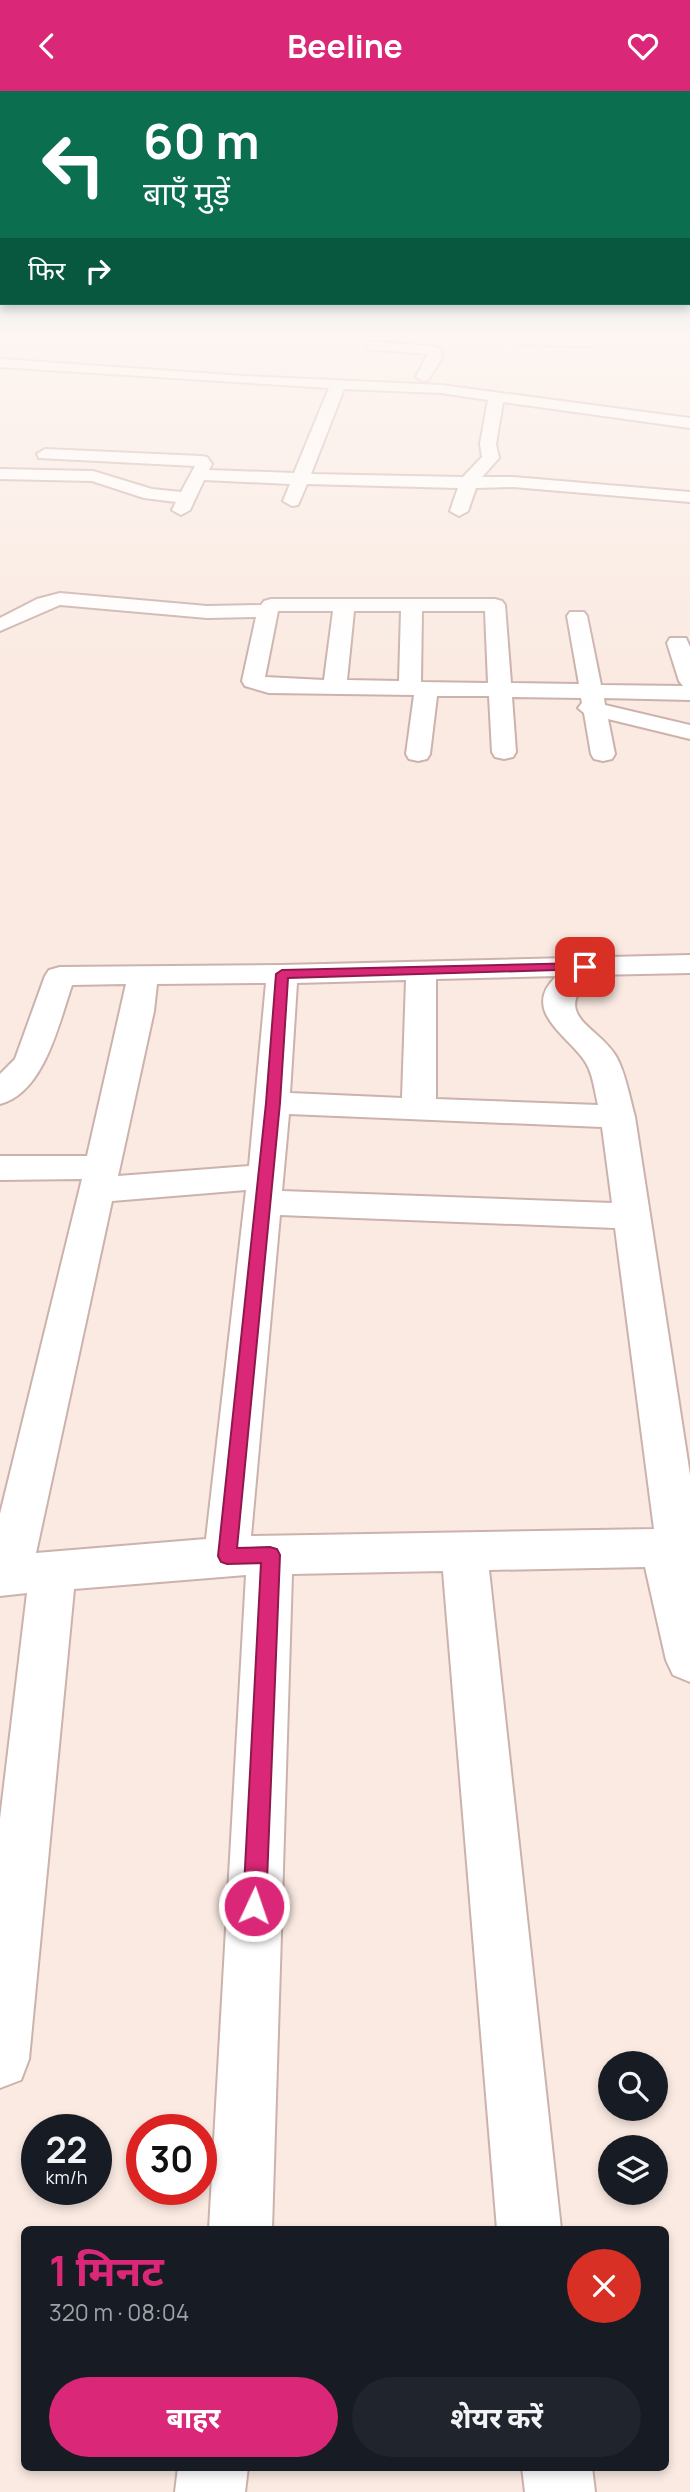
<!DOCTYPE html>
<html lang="hi">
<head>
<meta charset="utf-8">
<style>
	body { margin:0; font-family:Manrope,"Noto Sans Devanagari",sans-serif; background:#20242c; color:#f1f3f6; height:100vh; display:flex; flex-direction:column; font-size:26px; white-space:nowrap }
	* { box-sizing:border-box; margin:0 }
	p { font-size:23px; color:#9ea1a6 }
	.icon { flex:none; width:38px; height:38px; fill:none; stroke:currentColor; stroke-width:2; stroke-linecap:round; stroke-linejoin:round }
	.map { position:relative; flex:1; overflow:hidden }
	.panel { position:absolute; left:21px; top:2135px; width:648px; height:245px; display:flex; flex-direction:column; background:#171b24; border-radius:10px; box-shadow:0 4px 10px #0003 }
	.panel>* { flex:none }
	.banner { position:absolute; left:0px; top:0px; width:691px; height:214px; box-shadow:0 4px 10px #0003; background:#0b6e4f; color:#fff; overflow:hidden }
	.tools { position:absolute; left:598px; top:1960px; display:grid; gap:14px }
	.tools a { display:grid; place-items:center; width:70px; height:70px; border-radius:50%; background:#171b24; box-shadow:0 4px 10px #0003; font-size:35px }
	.speed { position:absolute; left:21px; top:2023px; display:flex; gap:14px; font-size:35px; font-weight:700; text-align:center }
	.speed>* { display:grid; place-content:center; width:91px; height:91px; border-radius:50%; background:#171b24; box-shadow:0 4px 10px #0003; line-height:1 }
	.speed small { font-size:18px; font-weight:400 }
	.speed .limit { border:10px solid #d22; background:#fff; color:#111 }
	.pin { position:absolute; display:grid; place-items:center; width:60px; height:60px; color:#fff; margin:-30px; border-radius:14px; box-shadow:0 4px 10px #0006 }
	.me { position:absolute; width:77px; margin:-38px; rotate:3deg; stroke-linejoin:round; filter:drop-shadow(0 0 5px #0008) }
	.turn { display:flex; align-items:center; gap:24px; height:147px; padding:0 28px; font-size:32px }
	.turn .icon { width:91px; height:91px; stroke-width:2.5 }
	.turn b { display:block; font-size:49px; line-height:60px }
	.then { display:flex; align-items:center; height:66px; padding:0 28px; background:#0003; gap:14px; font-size:26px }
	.round { display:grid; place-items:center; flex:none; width:74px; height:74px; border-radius:37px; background:#20242c }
	.summary { display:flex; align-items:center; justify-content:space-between; height:119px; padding:0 28px }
	h1 { font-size:42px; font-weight:700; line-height:52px; color:#db2777 }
	.primary-button { display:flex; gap:14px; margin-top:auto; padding:14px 28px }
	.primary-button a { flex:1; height:80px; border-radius:42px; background:#db2777; color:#fff; font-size:28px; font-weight:700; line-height:80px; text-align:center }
	.primary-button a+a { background:#20242c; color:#f1f3f6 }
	header { display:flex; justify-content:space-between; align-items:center; height:91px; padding:0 28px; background:#db2777; color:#fff; font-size:32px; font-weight:700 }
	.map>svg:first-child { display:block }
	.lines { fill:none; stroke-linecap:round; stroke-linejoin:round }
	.street-casing { stroke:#ccb2ac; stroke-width:4 }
	.street { fill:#fff; fill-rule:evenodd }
	.route { fill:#db2777; stroke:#8e194d; stroke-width:2 }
</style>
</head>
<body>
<header><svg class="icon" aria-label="back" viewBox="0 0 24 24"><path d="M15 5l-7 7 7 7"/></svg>Beeline<svg class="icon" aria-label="heart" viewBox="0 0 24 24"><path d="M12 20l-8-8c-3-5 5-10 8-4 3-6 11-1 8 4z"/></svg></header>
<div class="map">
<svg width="690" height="2401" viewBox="0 0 690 2401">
	<rect width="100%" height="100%" fill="#faeae2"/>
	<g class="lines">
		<defs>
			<g id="street">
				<polygon points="523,246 588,247 595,251 588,255 518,253 516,250"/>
				<polygon points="372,251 431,255 440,258 442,267 428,289 423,290 416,286 428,263 367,258 367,252"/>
				<path d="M0,268L244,285L441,294L690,327V337L503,311L496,353L499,367L482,386H513L690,401V411L513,396L476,397L468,420L459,425L450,420L458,397L307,393L298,414L292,415L283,410L290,393L204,389L190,419L181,424L172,419L176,411L144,407L92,390L0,388V378L93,380L152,398L181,401L195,375L39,367L37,363L45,358L201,365L207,366L212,373L209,379L294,382L329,297L0,276ZM344,298L441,302L488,309L480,353L482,366L463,386L311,383Z"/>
				<path d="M60,502L207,515L261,514L264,510L271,508H495L502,510L505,514L511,592L579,593L567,525L570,521H584L587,525L601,594L683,595L679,590L667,552L670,547H686L690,556V609L604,607L605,614L690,634V648L608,628L615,663L612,668L603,670L594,668L591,663L584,622L578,617L582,612L581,607L512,606L516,661L513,666L504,668L495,666L492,661L489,605H437L430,663L427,668L418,670L409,668L406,663L414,604L269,602L245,595L242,590L256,526L207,527L60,514L0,540V527L37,508ZM278,520H333L324,589L265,586ZM354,520H401L399,590L347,589ZM422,520H485L488,592L421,591Z"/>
				<path d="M690,864V882L593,884C548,926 600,935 617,967C626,984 630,1008 635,1026L690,1384V1591L673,1584L666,1569L645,1476L489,1479L561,2138H497L443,1480L292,1483L272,2138H209L246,1484L74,1498L29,1968L21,1989L0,1997V1728L27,1502L0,1505V1423L82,1088L0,1089V1065H87L126,893L72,894C59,932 44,1002 0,1013V983L15,968L45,885L49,879L60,876L282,874ZM557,885C518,920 572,947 586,972C593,983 595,1002 598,1014L436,1008V888ZM406,889L402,1007L290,1002L297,892ZM266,892L249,1075L118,1085L154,920L157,893ZM289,1023L602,1036L612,1112L282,1100ZM246,1099L206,1448L36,1462L112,1110ZM280,1124L615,1137L654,1438L251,1445Z"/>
				<polygon points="178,2376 248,2376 245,2401 175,2401"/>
				<polygon points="522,2376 592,2376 595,2401 525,2401"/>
			</g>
		</defs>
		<use href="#street" class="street-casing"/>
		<use href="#street" class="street"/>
	</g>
	<linearGradient id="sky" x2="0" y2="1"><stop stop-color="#95c6e4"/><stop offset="0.42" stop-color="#fdf6f2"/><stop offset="1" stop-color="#fdf6f2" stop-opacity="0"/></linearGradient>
	<rect width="690" height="576" fill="url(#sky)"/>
	<polygon class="route" points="585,872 591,876 589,878 288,887 280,1012 237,1457 270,1456 277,1458 280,1464 266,1815 262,1823 254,1826 246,1823 243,1815 261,1472 227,1473 221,1471 218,1465 266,1012 276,883 282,879"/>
</svg>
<div class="tools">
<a><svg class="icon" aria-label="search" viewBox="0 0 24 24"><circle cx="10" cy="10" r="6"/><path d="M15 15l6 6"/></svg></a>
<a><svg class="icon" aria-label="layers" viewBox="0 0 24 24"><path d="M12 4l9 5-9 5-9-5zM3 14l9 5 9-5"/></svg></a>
</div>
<div class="speed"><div>22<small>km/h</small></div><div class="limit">30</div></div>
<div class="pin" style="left:585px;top:876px;background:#d93025"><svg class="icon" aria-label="arrive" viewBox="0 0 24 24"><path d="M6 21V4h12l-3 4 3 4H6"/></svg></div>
<svg class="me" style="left:254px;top:1815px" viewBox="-20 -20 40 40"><circle r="17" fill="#db2777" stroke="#fff" stroke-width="3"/><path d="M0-11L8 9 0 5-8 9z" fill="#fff"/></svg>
<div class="banner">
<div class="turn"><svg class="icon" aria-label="left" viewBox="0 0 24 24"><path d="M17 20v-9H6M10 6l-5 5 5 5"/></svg><div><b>60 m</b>बाएँ मुड़ें</div></div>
<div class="then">फिर<svg class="icon" aria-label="right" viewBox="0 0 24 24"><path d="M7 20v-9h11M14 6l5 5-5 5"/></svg></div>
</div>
<section class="panel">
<div class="summary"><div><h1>1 मिनट</h1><p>320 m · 08:04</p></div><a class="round" style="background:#d93025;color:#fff"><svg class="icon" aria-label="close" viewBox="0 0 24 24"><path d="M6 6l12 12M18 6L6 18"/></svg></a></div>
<div class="primary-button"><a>बाहर</a><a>शेयर करें</a></div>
</section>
</div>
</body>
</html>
